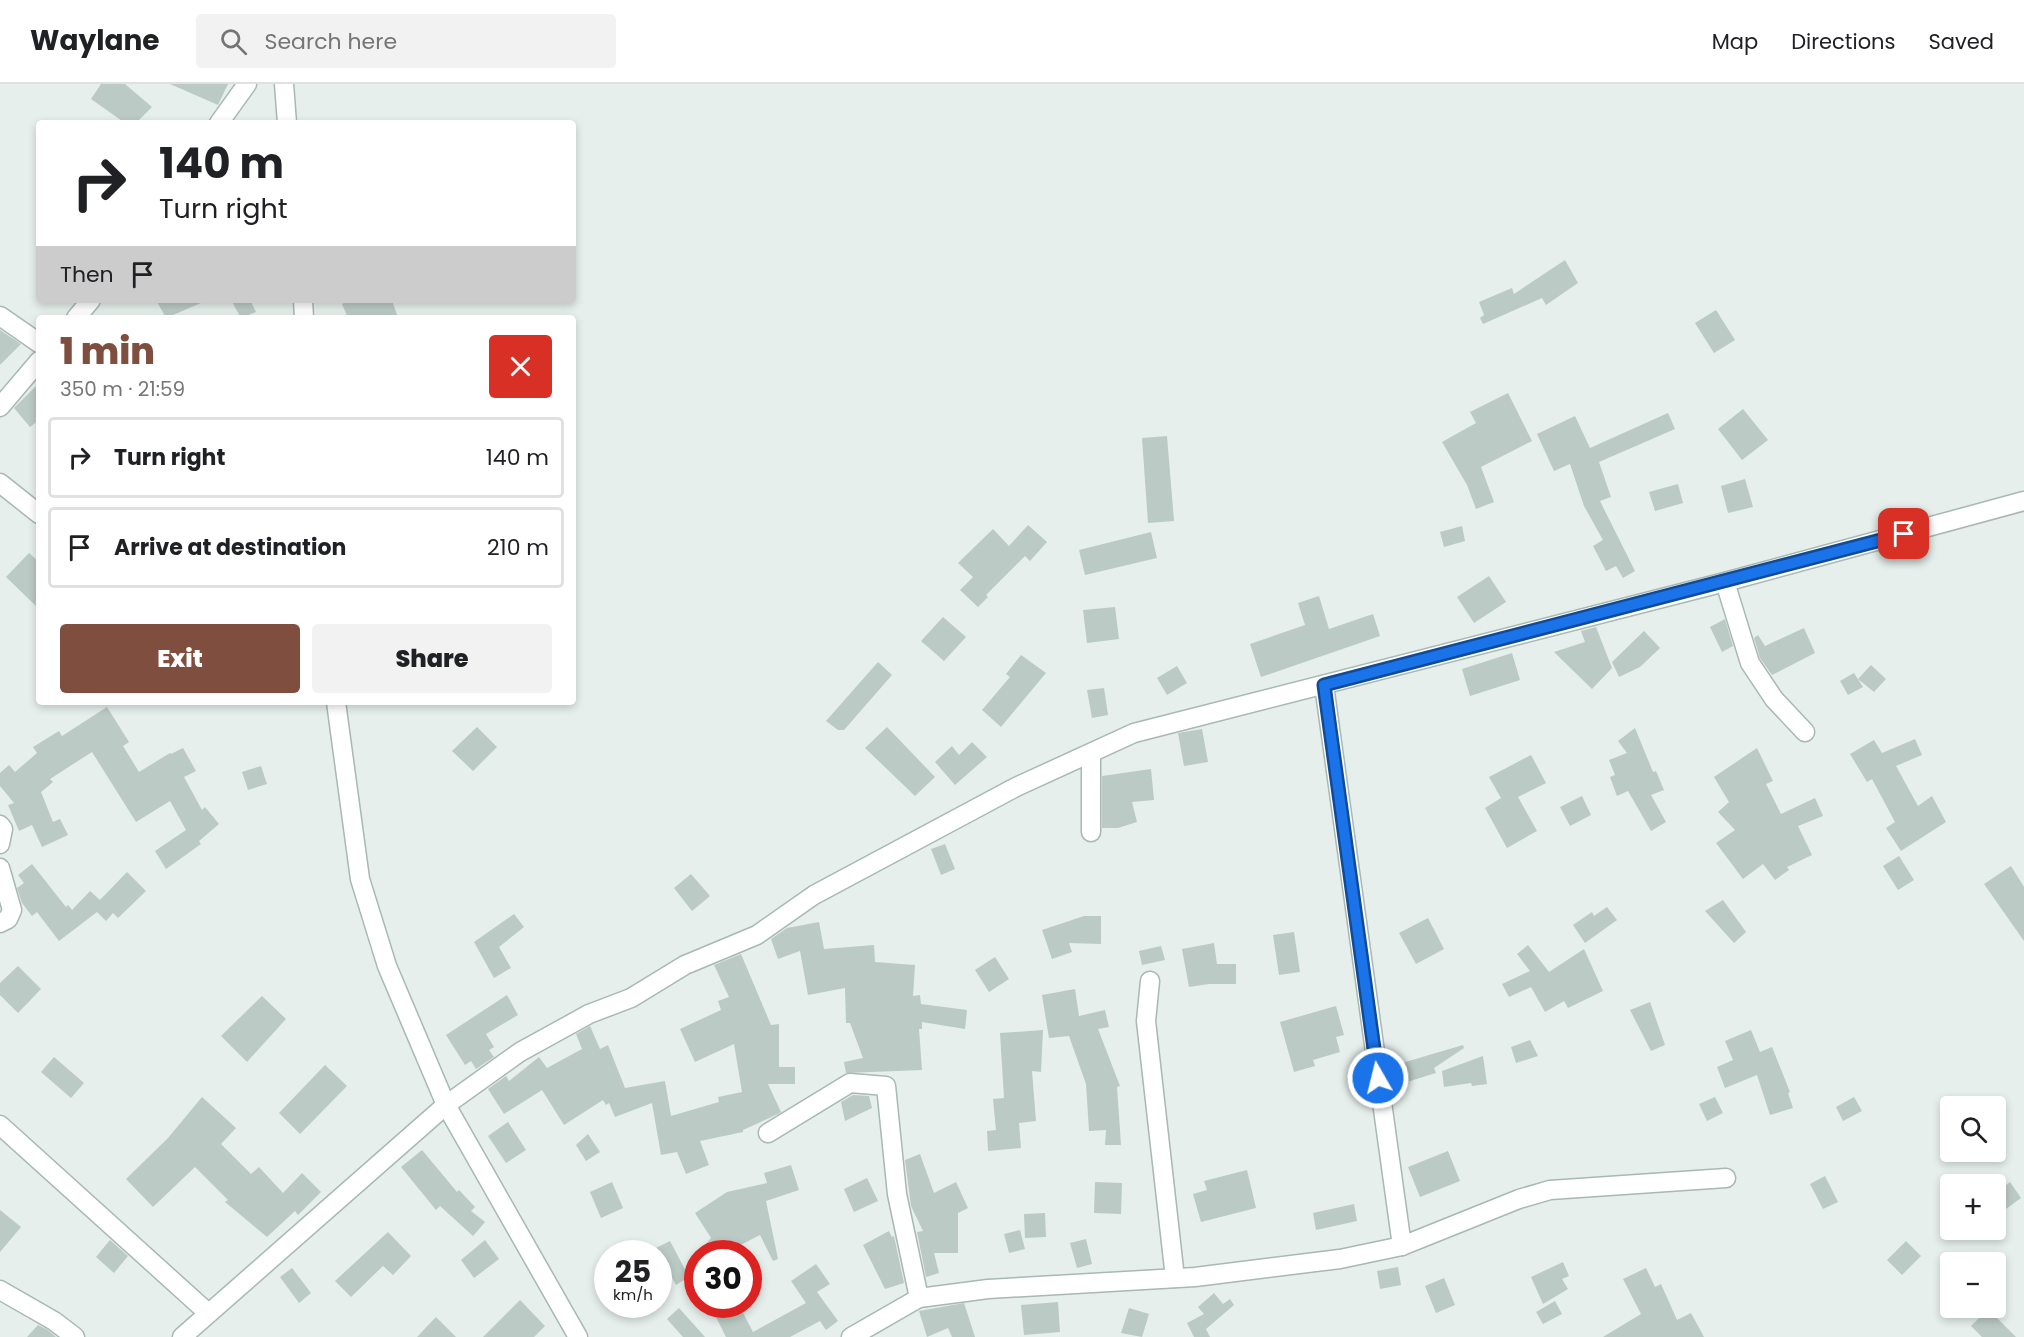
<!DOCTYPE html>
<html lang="en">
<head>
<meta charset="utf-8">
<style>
	body { margin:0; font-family:Poppins,sans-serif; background:#f2f2f2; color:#202124; height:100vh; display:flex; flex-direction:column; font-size:22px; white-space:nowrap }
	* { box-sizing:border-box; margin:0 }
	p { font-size:20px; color:#757577 }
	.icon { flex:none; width:33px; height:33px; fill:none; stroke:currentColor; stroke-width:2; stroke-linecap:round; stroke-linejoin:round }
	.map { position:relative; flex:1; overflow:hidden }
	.sheet { position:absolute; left:36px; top:231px; width:540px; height:390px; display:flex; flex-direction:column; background:#fff; border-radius:6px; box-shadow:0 3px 9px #0003 }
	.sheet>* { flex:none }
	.hud { position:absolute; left:36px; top:36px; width:540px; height:183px; border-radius:6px; box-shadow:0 3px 9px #0003; background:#fff; color:#202124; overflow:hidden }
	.controls { position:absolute; left:1940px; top:1012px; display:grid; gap:12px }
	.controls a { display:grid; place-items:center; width:66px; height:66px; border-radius:6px; background:#fff; box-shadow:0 3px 9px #0003; font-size:30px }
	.speed { position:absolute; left:594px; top:1156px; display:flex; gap:12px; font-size:30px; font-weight:700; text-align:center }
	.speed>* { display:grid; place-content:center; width:78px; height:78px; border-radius:50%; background:#fff; box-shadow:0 3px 9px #0003; line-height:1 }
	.speed small { font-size:15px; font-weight:400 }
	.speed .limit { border:9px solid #d22; background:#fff; color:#111 }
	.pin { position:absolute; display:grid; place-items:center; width:51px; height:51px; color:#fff; margin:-26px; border-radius:12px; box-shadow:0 3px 9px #0006 }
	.me { position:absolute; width:66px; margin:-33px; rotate:352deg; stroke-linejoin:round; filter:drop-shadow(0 0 4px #0008) }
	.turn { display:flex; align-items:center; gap:21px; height:126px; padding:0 24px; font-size:27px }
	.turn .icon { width:78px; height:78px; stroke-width:2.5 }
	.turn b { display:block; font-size:42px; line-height:51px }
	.then { display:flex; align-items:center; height:57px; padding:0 24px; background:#0003; gap:12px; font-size:22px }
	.round { display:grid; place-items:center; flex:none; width:63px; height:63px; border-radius:6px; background:#f2f2f2 }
	.overview { display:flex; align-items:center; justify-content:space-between; height:102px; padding:0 24px }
	h1 { font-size:36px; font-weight:800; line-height:45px; color:#7f4e3f }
	.action { display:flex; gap:12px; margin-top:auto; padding:12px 24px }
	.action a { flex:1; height:69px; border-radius:6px; background:#7f4e3f; color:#fff; font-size:24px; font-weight:800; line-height:69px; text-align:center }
	.action a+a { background:#f2f2f2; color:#202124 }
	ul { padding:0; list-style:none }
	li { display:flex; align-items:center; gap:18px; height:81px; margin:0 12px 9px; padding:0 12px; border:3px solid #e0e0e0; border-radius:6px }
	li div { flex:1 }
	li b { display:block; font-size:22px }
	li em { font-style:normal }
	header { display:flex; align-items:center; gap:36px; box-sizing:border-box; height:84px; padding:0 30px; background:#fff; border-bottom:2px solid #e0e0e0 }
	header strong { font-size:28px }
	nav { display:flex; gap:33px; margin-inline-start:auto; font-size:21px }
	.search { width:420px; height:54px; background:#f2f2f2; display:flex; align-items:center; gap:15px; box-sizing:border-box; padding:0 21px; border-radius:6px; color:#757577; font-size:22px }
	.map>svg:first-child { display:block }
	.building { fill:#bbcac4 }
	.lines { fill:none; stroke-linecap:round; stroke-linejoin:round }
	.street-casing { stroke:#a8b8b2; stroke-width:21 }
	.street { stroke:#fff; stroke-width:18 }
	.route-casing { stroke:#114b97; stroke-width:15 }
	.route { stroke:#1a73e8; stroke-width:10 }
</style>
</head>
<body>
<header>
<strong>Waylane</strong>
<div class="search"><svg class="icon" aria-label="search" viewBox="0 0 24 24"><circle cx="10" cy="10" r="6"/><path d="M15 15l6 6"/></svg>Search here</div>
<nav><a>Map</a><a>Directions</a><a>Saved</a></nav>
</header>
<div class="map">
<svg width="2024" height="1253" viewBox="0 0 2024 1253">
	<rect width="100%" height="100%" fill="#e6efeb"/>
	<g class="building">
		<polygon points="101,0 125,0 152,23 136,39 125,39 91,15"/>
		<polygon points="170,0 228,0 218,21"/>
		<polygon points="1565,176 1578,199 1546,221 1542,214 1483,240 1480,234 1484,231 1479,218 1512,204 1514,210"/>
		<polygon points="156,216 208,216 166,234"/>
		<polygon points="231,216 250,216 256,228 241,234"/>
		<polygon points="351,216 392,216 397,231 387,234 348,234 342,220"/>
		<polygon points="1716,226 1735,256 1714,269 1695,239"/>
		<polygon points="0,246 21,260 0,281"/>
		<polygon points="39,299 39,336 30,343 14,324"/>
		<polygon points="1508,309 1532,357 1481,383 1494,418 1476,425 1467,401 1442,358 1476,339 1470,328"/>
		<polygon points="1743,325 1768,356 1742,376 1718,345"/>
		<polygon points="1668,329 1675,345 1599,378 1611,413 1600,417 1635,487 1623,494 1616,482 1606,487 1593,462 1603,456 1584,422 1570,380 1554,387 1537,350 1575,332 1590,364"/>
		<polygon points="1167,352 1174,437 1148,439 1142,354"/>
		<polygon points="1745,395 1753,423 1728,429 1721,402"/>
		<polygon points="1678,400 1683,419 1655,427 1649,408"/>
		<polygon points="1028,441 1047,458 1030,477 1025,472 986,511 988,513 978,523 960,506 973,493 958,479 993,445 1009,462"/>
		<polygon points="1462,442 1465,457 1444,463 1440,448"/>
		<polygon points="1151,448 1157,474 1085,491 1079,466"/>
		<polygon points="29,469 39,478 39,525 6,493"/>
		<polygon points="1489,492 1506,518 1474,539 1457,513"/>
		<polygon points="1319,512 1329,545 1373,530 1380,552 1261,593 1250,560 1305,541 1298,519"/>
		<polygon points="1115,523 1119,555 1087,559 1083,526"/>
		<polygon points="943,533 966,553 944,577 921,557"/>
		<polygon points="1725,535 1733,562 1722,568 1710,543"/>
		<polygon points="1596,543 1612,584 1592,605 1554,568 1585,558 1581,547"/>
		<polygon points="1804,544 1815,569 1772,591 1760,574 1754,554 1758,551 1765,562"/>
		<polygon points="1644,547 1660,564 1640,583 1619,593 1612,578"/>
		<polygon points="1512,569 1520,596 1470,612 1462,585"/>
		<polygon points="1021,571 1046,589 1001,643 982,626 1010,593 1006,590"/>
		<polygon points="878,578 892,591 844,646 838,646 826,637"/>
		<polygon points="1871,581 1886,595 1874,608 1858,595"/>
		<polygon points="1177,582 1187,599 1167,611 1157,594"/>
		<polygon points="1854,589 1863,603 1848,611 1840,597"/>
		<polygon points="1104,604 1108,631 1092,634 1087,606"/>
		<polygon points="107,623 129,658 123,662 139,688 170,669 171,670 183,664 196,687 184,693 202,726 205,723 219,740 199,757 201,760 166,785 155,767 186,746 170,717 136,738 92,668 50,695 53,698 41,708 53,738 60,735 68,751 42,763 32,741 19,747 8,721 14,719 0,702 0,689 9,681 15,688 37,669 33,663 59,647 62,652"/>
		<polygon points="477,643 497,663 473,687 452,667"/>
		<polygon points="887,643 935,693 915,712 865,664"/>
		<polygon points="1635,644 1653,688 1656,687 1664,706 1651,711 1666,738 1651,747 1628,707 1617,712 1610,693 1615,691 1609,676 1627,669 1618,657"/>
		<polygon points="1202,645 1208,678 1184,682 1178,649"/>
		<polygon points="1915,655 1922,671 1896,682 1918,722 1932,712 1946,738 1901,767 1886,744 1895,738 1872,695 1867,698 1850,670 1874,656 1882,669"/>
		<polygon points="972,658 987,673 955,701 935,678 952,662 959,671"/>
		<polygon points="1757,664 1773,697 1766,700 1781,730 1815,714 1823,732 1798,742 1812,771 1787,783 1789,786 1775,796 1763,780 1743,795 1716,759 1735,746 1718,728 1729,718 1714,693"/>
		<polygon points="1531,671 1546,699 1518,713 1537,747 1507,764 1485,724 1501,714 1489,693"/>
		<polygon points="261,682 267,700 248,706 242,688"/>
		<polygon points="1151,685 1154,716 1132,718 1137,738 1118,744 1102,744 1102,692"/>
		<polygon points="1582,712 1591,731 1570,742 1560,723"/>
		<polygon points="945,760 955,785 941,791 931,765"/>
		<polygon points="1899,772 1914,796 1898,806 1883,782"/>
		<polygon points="32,780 66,823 68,821 72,826 90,807 100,816 127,788 146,807 118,834 113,829 106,837 97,828 59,857 37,828 32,832 22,819 17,804 24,799 18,791"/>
		<polygon points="2011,782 2024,803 2024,857 1984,800"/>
		<polygon points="691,790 710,812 692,827 674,804"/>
		<polygon points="1723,816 1746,848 1734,859 1705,827"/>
		<polygon points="1607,823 1617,836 1585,859 1573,841 1592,828 1594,832"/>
		<polygon points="514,830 524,843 499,863 511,884 494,894 474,858"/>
		<polygon points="1084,832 1101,832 1101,860 1069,859 1072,868 1052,875 1042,846"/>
		<polygon points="1428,834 1444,865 1416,880 1399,849"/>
		<polygon points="819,838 824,865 874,861 875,878 915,881 913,912 920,911 921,920 967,926 965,945 922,938 922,945 919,945 922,986 846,989 844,978 863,974 850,939 846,939 845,904 808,911 800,867 778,875 771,855 787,844"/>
		<polygon points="1294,848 1300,888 1279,891 1273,851"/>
		<polygon points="1214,859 1217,880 1236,880 1236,900 1209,900 1189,903 1182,865"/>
		<polygon points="1528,861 1549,888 1584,865 1603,907 1568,924 1564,917 1545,928 1531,903 1509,913 1502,900 1530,887 1517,870"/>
		<polygon points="1161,862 1165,876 1142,881 1139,867"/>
		<polygon points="741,870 771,941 779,940 779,983 795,983 795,1000 768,1000 781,1028 778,1030 743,1046 743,1048 700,1057 709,1081 686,1090 677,1068 661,1071 652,1019 615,1033 609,1019 606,1021 603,1016 564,1041 542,1006 504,1030 488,1005 506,992 509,997 539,973 547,984 582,965 576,950 590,942 600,965 608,961 625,1004 665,997 671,1032 719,1018 718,1013 742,1008 734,960 695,978 680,945 721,926 718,917 729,913 714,881"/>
		<polygon points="995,873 1009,895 989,908 975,886"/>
		<polygon points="18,882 41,905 18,929 0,911 0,899"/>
		<polygon points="1075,905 1079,932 1105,926 1109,943 1098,945 1120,1002 1117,1003 1121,1061 1105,1061 1106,1046 1089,1047 1086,1000 1069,952 1049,954 1042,911"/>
		<polygon points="507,911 518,931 486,950 494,963 489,966 494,973 476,985 471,977 465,981 446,951"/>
		<polygon points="262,912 286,935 247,978 221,952"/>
		<polygon points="1650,918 1665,961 1651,967 1630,926"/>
		<polygon points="1336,922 1344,951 1336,953 1340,968 1313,976 1315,982 1294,988 1280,938"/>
		<polygon points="1043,946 1041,988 1032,987 1036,1037 1019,1039 1021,1064 988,1067 987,1047 996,1046 993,1015 1004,1014 1000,949"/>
		<polygon points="1751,946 1760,968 1772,963 1790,1008 1788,1009 1793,1024 1770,1031 1757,991 1725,1004 1717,983 1733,976 1725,957"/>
		<polygon points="1530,956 1538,972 1516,979 1511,963"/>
		<polygon points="1463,961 1464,964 1434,984 1436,989 1407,998 1402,979"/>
		<polygon points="1483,972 1487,1000 1472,1002 1471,999 1444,1003 1442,987"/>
		<polygon points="54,973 84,999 71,1014 41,988"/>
		<polygon points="325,981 347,1002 300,1050 279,1029"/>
		<polygon points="853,1011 869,1012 872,1024 845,1037 841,1018"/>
		<polygon points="202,1013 236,1044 221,1060 251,1090 259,1083 283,1109 302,1089 321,1108 298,1131 295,1127 267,1153 225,1118 228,1116 195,1083 153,1123 126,1095 168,1054"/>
		<polygon points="1715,1013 1723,1029 1707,1037 1699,1020"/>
		<polygon points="1854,1013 1862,1027 1843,1037 1836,1023"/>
		<polygon points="508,1038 526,1066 506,1079 488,1052"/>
		<polygon points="588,1050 600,1068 586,1077 576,1061"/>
		<polygon points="422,1066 457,1108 459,1106 475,1123 471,1127 485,1138 473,1152 440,1122 436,1126 401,1083"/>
		<polygon points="1448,1067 1460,1097 1420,1113 1408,1083"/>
		<polygon points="920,1070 934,1109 956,1098 968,1124 958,1129 958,1169 934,1169 939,1189 926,1193 917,1148 923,1147 911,1122 905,1076"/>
		<polygon points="791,1081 799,1106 766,1117 778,1175 773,1177 760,1151 723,1170 698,1170 711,1154 695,1129 727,1108 767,1099 764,1089"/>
		<polygon points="1247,1086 1256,1124 1201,1138 1193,1110 1207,1106 1204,1097"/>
		<polygon points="1825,1092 1838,1118 1823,1125 1810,1100"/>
		<polygon points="867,1094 878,1117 854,1128 844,1105"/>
		<polygon points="612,1098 623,1124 601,1134 590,1108"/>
		<polygon points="1095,1098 1122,1099 1121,1130 1094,1129"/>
		<polygon points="2010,1098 2021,1114 1995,1133 1995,1110"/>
		<polygon points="1354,1120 1357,1137 1316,1146 1313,1129"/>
		<polygon points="0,1126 21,1143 0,1168"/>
		<polygon points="1045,1129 1046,1153 1025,1154 1024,1130"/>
		<polygon points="1020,1146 1025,1165 1009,1169 1004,1150"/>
		<polygon points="889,1147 892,1153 894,1152 904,1199 885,1205 863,1161"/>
		<polygon points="388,1148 411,1172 393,1191 383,1182 351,1213 335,1197"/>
		<polygon points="1086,1155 1092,1180 1077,1184 1070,1159"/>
		<polygon points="110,1156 128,1172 114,1189 96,1173"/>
		<polygon points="485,1156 499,1175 474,1194 461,1176"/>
		<polygon points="670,1157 689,1193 676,1201 656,1164"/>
		<polygon points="1906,1157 1921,1172 1902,1191 1887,1176"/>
		<polygon points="1563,1178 1569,1192 1562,1195 1568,1205 1543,1220 1531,1193"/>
		<polygon points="816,1180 830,1200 817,1208 838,1237 826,1246 820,1237 790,1253 726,1253 714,1229 728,1221 739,1221 753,1248 806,1219 791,1197"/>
		<polygon points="1398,1183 1401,1201 1380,1205 1377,1187"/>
		<polygon points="292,1184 311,1209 299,1219 280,1193"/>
		<polygon points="1646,1184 1655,1203 1661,1200 1677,1236 1691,1229 1704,1253 1603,1253 1641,1230 1623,1195"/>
		<polygon points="1444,1194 1455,1221 1436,1229 1425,1202"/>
		<polygon points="1214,1209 1223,1220 1230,1215 1234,1221 1206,1245 1210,1253 1194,1253 1187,1239 1204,1230 1198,1223"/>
		<polygon points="520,1216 545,1242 534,1253 483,1253"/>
		<polygon points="1555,1217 1562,1230 1543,1240 1536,1228"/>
		<polygon points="1058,1218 1060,1248 1024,1251 1021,1221"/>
		<polygon points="964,1219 975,1253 952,1253 948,1244 927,1253 919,1227"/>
		<polygon points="679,1224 705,1253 683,1253 667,1235"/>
		<polygon points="1129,1224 1149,1230 1142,1253 1121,1249"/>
		<polygon points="1988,1225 2016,1253 1982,1253 1971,1242"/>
		<polygon points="436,1233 456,1253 417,1253"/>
		<polygon points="38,1241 48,1246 56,1253 27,1253"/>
	</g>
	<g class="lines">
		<defs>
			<g id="street">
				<polyline points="284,0 287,39"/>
				<polyline points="219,39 247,0"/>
				<polyline points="303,216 304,234"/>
				<polyline points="0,232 39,259"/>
				<polyline points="76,234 91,216"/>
				<polyline points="0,323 39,277"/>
				<polyline points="0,399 39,430"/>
				<polyline points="1725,498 1750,579 1774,615 1805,648"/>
				<polyline points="1324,601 1402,1162"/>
				<polyline points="336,618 360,795 387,882 446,1021 578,1253"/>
				<polyline points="0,741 3,745 0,760"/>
				<polyline points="1091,748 1091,670"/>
				<polyline points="0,784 12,826 8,835 0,839"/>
				<polyline points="1150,897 1146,937 1175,1194"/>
				<polyline points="0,1041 207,1228"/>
				<polyline points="768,1049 850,999 886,1002 897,1110 919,1214"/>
				<polyline points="0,1206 54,1237 75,1253"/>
				<polyline points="182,1253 446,1021 520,968 589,930 631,914 685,881 757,851 814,811 1016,703 1134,649 1725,498 2024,417"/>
				<polyline points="851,1253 919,1214 988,1205 1195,1193 1340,1175 1402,1162 1519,1115 1550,1106 1726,1094"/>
			</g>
		</defs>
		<use href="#street" class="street-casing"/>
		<use href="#street" class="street"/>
	</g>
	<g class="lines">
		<defs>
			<polyline id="route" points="1378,994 1324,601 1904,450"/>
		</defs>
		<use href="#route" class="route-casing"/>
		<use href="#route" class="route"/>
	</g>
</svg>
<div class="controls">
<a><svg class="icon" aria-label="search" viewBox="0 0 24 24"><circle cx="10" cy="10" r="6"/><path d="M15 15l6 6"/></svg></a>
<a>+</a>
<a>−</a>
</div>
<div class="speed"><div>25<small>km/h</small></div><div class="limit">30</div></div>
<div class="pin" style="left:1904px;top:450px;background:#d93025"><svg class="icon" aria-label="arrive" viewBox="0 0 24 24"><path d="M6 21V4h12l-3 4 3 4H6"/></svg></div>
<svg class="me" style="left:1378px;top:994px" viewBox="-20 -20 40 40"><circle r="17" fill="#1a73e8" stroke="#fff" stroke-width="3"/><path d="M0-11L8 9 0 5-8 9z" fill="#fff"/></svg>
<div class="hud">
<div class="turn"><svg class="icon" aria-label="right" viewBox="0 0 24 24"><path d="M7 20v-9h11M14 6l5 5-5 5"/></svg><div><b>140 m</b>Turn right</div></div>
<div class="then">Then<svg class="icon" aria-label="arrive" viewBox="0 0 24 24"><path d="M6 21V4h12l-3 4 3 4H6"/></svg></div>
</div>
<section class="sheet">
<div class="overview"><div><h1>1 min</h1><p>350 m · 21:59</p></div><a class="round" style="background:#d93025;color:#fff"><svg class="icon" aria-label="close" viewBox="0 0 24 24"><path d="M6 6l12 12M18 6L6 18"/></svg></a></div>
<ul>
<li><svg class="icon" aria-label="right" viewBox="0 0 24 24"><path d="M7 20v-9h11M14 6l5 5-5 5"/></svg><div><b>Turn right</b></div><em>140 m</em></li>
<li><svg class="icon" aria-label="arrive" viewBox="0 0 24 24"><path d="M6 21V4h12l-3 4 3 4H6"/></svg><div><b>Arrive at destination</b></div><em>210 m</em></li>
</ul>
<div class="action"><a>Exit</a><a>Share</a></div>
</section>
</div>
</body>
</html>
